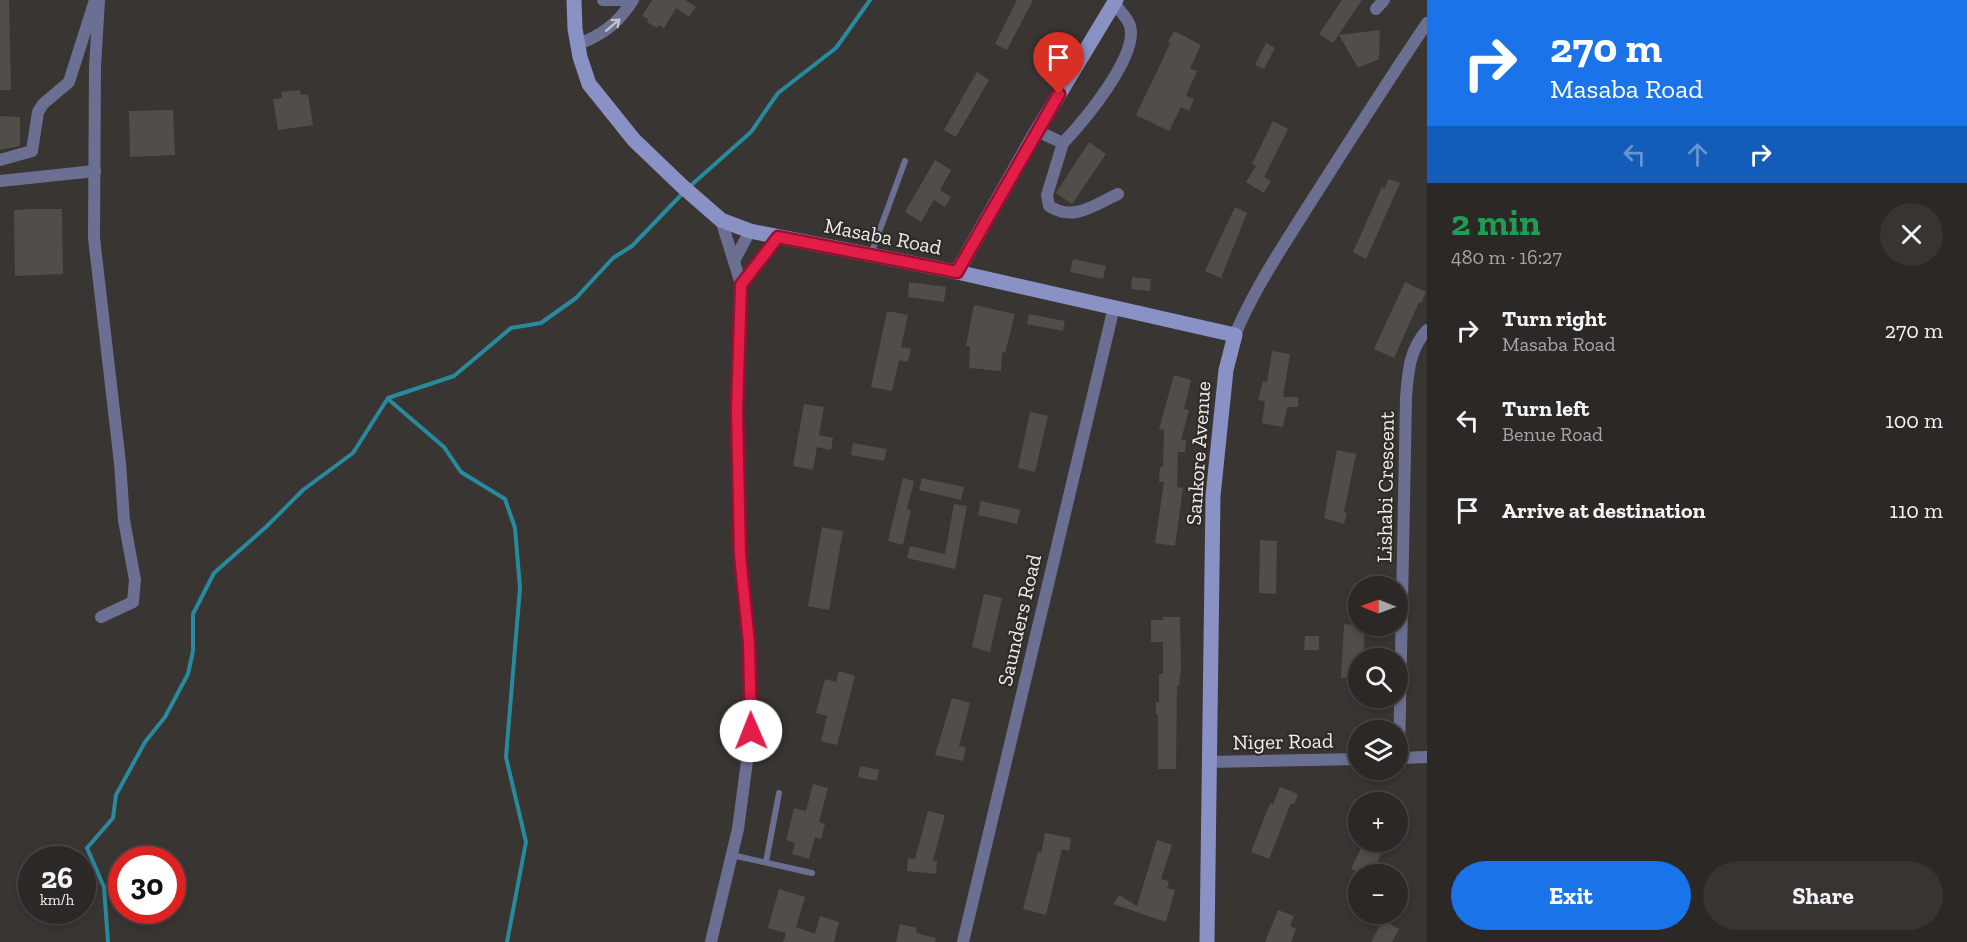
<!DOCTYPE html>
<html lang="en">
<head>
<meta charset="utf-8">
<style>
	body { margin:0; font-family:"Zilla Slab",serif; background:#373432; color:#f1f3f6; height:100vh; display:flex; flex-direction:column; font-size:22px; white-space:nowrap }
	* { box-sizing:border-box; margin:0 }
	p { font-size:20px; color:#a6a6a7 }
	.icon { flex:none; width:33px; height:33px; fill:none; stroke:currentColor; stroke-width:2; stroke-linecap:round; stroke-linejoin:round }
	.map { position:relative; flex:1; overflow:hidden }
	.details { display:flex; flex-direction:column; background:#2b2826; width:540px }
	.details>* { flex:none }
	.guide { background:#1a73e8; color:#fff; overflow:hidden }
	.needle { width:39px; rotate:271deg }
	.fabs { position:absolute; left:1348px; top:576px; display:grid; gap:12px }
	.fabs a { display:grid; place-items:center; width:60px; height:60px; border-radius:50%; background:#2b2826; box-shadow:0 3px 9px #0003,0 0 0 2px #474443; font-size:30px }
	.speed { position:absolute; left:18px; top:846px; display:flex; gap:12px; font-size:30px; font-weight:700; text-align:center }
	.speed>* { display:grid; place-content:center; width:78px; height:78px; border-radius:50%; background:#2b2826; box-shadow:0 3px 9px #0003,0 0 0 2px #474443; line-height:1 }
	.speed small { font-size:15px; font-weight:400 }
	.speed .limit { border:9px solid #d22; background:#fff; color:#111 }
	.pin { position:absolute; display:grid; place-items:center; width:51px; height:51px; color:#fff; margin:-62px -26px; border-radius:50% 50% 50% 0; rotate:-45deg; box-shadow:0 0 6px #0007 }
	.pin .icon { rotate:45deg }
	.me { position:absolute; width:66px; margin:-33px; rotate:359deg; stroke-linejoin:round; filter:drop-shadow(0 0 4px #0008) }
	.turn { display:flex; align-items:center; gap:21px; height:126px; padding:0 24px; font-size:27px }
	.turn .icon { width:78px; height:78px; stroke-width:2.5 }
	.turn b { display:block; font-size:42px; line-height:51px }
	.lanes { display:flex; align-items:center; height:57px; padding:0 24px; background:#0003; justify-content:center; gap:30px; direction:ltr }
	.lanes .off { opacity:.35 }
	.round { display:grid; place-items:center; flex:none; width:63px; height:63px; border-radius:32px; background:#373432 }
	.headline { display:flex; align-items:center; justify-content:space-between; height:102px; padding:0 24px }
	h1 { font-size:36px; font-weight:700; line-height:45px; color:#1e9e55 }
	.primary-button { display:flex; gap:12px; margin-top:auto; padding:12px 24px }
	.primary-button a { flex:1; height:69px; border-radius:36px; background:#1a73e8; color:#fff; font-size:24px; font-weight:700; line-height:69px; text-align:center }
	.primary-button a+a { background:#373432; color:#f1f3f6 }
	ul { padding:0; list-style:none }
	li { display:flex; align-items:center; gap:18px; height:90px; padding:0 24px }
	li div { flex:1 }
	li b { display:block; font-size:22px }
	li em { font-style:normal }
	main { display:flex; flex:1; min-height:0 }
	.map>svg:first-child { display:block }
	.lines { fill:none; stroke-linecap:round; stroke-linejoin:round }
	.stream { stroke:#288a9f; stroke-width:4 }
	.building { fill:#514d49 }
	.lane { stroke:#6b7092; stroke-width:6 }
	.street { stroke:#6b7092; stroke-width:12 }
	.secondary { stroke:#8991c5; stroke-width:15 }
	.oneway { stroke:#c1c1cb }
	.route-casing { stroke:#92132f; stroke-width:15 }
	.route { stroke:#e11d48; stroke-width:10 }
	.labels { text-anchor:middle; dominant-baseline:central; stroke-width:4.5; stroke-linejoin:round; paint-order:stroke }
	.street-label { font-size:21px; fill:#efecea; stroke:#2f2b28 }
</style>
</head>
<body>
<main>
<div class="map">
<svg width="1427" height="942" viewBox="0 0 1427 942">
	<rect width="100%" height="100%" fill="#393532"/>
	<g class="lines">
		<g class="stream">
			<polyline points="688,188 751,132 778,93 836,48 870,0"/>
			<polyline points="388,399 444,447 461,472 505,499 515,528 520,588 506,757 526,842 507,942"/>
			<polyline points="108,942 104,887 87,848 113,818 116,795 145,742 165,717 188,674 193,651 193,614 214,573 266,527 303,490 353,453 388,398 454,376 511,328 541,323 576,298 613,258 632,246 683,193"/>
		</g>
	</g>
	<g class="building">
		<polygon points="0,0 9,0 11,90 0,90"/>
		<polygon points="652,0 685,0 696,7 689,17 676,8 664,28 658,25 657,28 647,22 648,19 642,16"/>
		<polygon points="1017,0 1033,0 1007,50 995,44"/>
		<polygon points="1342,0 1362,0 1333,43 1319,34"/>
		<polygon points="1380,30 1379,59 1358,68 1339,35"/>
		<polygon points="1174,31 1201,45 1190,68 1197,71 1186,96 1194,99 1189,111 1181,107 1169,131 1136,115 1170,44 1168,42"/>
		<polygon points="1266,43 1275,48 1264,69 1255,65"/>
		<polygon points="977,72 989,80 956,137 944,130"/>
		<polygon points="300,90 301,95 308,94 313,125 278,130 273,99 282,98 281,92"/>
		<polygon points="173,110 175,155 130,157 129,111"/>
		<polygon points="0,116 20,117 20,146 0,150"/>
		<polygon points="1273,121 1288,129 1264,177 1271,181 1264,193 1246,182 1256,166 1252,164"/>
		<polygon points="1089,142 1106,154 1072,204 1056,193"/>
		<polygon points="935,160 951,170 940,190 951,197 945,207 934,200 921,222 905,212"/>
		<polygon points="1389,179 1400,183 1366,259 1353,252 1382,187 1384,189"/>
		<polygon points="1235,207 1247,213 1221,278 1205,271"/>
		<polygon points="33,209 62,209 63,274 15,276 14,210"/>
		<polygon points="1073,259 1106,266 1103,279 1070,272"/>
		<polygon points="1132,277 1151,279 1150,291 1131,289"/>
		<polygon points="909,282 946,287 944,302 908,297"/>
		<polygon points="1405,282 1426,292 1421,303 1419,302 1394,358 1374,349"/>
		<polygon points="974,305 1015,314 1005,353 1002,352 1001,371 969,368 970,346 966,346"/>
		<polygon points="887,311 908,315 901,347 911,349 908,362 899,360 892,391 871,387"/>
		<polygon points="1029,314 1065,321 1063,331 1027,324"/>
		<polygon points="1272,351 1290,354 1283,397 1298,397 1298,407 1287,407 1283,427 1262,423 1265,401 1258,400 1263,381 1267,382"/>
		<polygon points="1174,375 1191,380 1184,409 1189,410 1181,440 1186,440 1185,452 1178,452 1177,487 1183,488 1175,546 1155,543 1164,482 1159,482 1160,467 1163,467 1164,430 1159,429"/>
		<polygon points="804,404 824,407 819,435 833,438 831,450 817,447 813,470 793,466"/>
		<polygon points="1030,412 1048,416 1035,472 1018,468"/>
		<polygon points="853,443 887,449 884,461 851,455"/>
		<polygon points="1337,450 1356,454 1344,512 1347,513 1344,524 1324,518"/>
		<polygon points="903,478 914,481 907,509 911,510 903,545 888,541"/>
		<polygon points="922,478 964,487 961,500 919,490"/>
		<polygon points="981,501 1020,510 1017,524 978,515"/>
		<polygon points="954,504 967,506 955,569 907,558 910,546 945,554"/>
		<polygon points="822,527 843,531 829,610 808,606"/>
		<polygon points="1260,540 1277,541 1276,594 1259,593"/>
		<polygon points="984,594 1002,598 990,652 972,647"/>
		<polygon points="1163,617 1180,617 1181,668 1179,686 1177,686 1176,769 1158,769 1158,714 1156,714 1156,702 1159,702 1159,674 1163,674 1163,642 1151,642 1151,620 1163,620"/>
		<polygon points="1344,624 1365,626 1363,658 1359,658 1359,679 1341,678"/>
		<polygon points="1305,636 1319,636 1319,650 1304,650"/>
		<polygon points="839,671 855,676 837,745 821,741 827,716 816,713 825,679 836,682"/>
		<polygon points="952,698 970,703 959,746 966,747 963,761 935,755"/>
		<polygon points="860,766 879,770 877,781 858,777"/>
		<polygon points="813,784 828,788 819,822 825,824 821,839 815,837 809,859 792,854 795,843 786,840 794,808 806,811"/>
		<polygon points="1280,787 1298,794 1294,805 1291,803 1269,859 1251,852 1270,803 1273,804"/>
		<polygon points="928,811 945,815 933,861 937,861 936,874 907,871 908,858 915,859"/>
		<polygon points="1045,833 1071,838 1069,851 1062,849 1046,915 1023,909 1038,852 1041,853"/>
		<polygon points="1157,840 1172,845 1161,879 1169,881 1167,888 1175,890 1166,922 1113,904 1119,895 1137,906"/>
		<polygon points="1364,842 1387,842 1371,874 1363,874 1351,869"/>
		<polygon points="779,889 805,897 796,927 815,934 820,916 839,922 834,942 783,942 786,933 768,928"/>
		<polygon points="1278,910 1294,916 1290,926 1296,929 1291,942 1265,942"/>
		<polygon points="1383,920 1399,929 1392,942 1371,942"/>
		<polygon points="900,924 917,928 916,933 936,938 935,942 896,942"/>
	</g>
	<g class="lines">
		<g class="lane">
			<polyline points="871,254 905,161"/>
			<polyline points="732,855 812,873"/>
			<polyline points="766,862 779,793"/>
		</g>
		<g class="street">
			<polyline points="99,0 95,67 94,238 120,463 124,520 135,580 133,602 101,617"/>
			<polyline points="603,0 621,0"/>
			<polyline points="1376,9 1384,0"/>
			<path d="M586,41C608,31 620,20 633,0"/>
			<path d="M1037,131L1063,143C1083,122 1139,56 1130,26C1128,18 1119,10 1114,3"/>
			<path d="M1063,143L1047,195L1049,206C1074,222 1094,205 1118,194"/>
			<polyline points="0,160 32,151 38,112 43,104 69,82 95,0"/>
			<polyline points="0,181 95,171"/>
			<polyline points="734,261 750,231"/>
			<polyline points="741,284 778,236"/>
			<path d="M1235,335C1253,291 1280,251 1305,211C1345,148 1385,85 1427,23"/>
			<polyline points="1398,758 1427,757"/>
			<path d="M1399,758L1406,398C1408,372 1409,350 1427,330"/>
			<polyline points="1208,762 1359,759"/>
			<polyline points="711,942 738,829 751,731 749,643 740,555 737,410 741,284 721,220"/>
			<polyline points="963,942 1114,307"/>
		</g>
		<g class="secondary">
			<polyline points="574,0 575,29 580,57 589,84 634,140 682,186 721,220 750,231 957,272 1235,335 1226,370 1213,496 1207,942"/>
			<polyline points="957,272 1037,131 1116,0"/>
		</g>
	</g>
	<defs><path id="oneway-shaft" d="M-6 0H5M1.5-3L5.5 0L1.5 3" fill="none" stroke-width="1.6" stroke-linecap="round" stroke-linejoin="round" transform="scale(1.5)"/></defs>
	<use class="oneway" href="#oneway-shaft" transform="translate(613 25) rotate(-40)"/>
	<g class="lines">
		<defs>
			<polyline id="route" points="751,731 749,643 740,555 737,410 741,285 778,237 957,272 1059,94"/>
		</defs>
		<use href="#route" class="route-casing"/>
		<use href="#route" class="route"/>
	</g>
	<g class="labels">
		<g class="street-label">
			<text transform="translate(883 236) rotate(11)">Masaba Road</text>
			<text transform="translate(1198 453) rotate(-86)">Sankore Avenue</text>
			<text transform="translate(1385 487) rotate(-89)">Lishabi Crescent</text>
			<text transform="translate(1019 620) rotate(-77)">Saunders Road</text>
			<text transform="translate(1283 741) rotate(-1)">Niger Road</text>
		</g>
	</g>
</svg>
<div class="fabs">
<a><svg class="needle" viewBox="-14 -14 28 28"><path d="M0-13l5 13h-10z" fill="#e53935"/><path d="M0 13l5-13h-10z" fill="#a6a6a7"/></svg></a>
<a><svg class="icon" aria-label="search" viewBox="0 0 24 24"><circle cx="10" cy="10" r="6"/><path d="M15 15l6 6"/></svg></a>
<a><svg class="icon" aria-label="layers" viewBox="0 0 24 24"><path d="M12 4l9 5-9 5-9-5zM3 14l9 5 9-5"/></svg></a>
<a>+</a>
<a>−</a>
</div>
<div class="speed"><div>26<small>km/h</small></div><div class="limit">30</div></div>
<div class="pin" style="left:1059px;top:94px;background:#d93025"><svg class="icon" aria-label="arrive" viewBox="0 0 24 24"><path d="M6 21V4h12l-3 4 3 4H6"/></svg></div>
<svg class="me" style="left:751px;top:731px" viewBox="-20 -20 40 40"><circle r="19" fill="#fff"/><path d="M0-13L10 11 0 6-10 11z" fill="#e11d48"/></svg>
</div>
<section class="details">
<div class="guide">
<div class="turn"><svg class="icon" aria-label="right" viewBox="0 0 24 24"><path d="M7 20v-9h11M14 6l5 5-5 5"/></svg><div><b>270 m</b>Masaba Road</div></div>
<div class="lanes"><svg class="icon off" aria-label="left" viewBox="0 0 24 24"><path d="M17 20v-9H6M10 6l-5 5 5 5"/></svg><svg class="icon off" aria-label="ahead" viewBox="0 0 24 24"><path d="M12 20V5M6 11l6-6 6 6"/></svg><svg class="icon" aria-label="right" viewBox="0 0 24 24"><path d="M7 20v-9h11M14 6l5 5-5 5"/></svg></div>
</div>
<div class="headline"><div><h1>2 min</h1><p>480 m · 16:27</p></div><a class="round"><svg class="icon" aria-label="close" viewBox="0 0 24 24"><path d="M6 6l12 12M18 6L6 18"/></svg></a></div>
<ul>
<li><svg class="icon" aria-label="right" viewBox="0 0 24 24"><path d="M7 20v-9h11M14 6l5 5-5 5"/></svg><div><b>Turn right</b><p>Masaba Road</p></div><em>270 m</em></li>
<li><svg class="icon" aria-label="left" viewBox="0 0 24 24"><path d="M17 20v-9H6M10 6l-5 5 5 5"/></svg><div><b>Turn left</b><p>Benue Road</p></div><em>100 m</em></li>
<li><svg class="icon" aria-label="arrive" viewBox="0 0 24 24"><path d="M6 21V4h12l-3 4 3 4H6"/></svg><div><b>Arrive at destination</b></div><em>110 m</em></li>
</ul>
<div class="primary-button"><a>Exit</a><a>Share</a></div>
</section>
</main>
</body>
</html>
